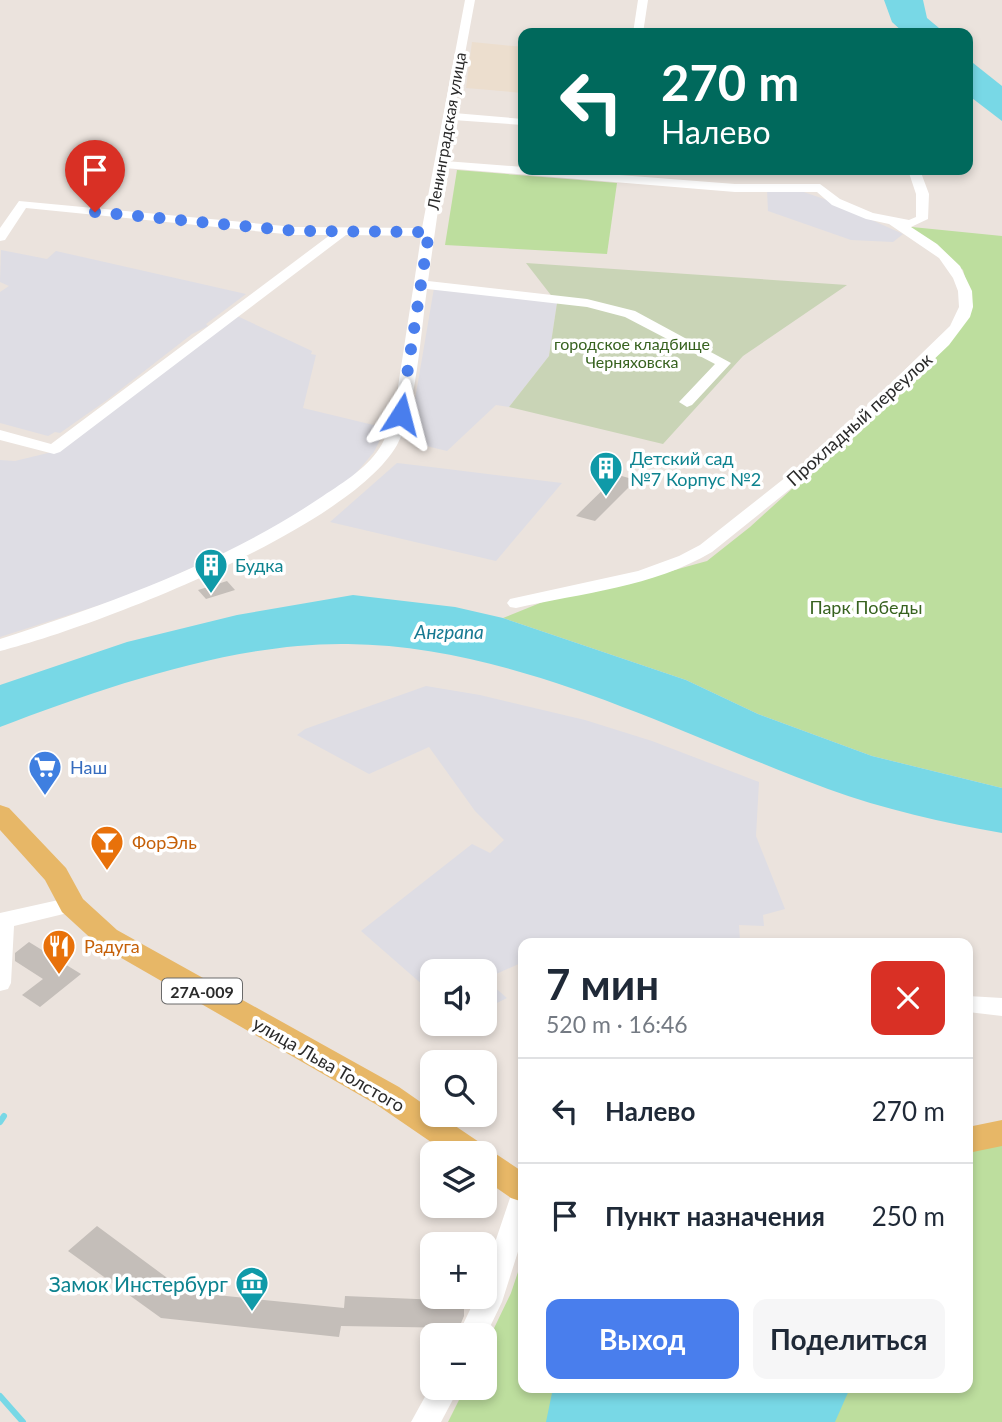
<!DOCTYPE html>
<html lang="ru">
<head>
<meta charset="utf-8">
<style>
	body { margin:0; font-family:Lato,sans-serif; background:#f6f6f7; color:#1f2937; height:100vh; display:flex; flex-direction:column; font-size:26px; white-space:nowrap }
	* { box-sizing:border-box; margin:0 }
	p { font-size:23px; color:#747a83 }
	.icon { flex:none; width:38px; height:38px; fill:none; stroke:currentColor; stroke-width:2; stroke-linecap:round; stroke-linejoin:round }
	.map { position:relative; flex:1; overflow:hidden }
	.panel { position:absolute; left:518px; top:938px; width:455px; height:455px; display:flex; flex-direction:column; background:#fff; border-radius:14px; box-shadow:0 4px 10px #0003 }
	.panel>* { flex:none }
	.top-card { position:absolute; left:518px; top:28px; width:455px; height:147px; border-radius:14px; box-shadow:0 4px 10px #0003; background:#00695c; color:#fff; overflow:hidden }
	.tools { position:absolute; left:420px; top:959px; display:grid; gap:14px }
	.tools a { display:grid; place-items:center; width:77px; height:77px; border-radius:14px; background:#fff; box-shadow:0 4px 10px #0003; font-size:35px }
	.pin { position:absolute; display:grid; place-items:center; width:60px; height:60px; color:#fff; margin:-72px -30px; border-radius:50% 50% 50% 0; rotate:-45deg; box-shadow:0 0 7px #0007 }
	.pin .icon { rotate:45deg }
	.me { position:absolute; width:77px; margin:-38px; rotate:9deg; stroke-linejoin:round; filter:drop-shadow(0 0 5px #0008) }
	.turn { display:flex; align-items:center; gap:24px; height:147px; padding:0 28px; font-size:32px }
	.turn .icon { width:91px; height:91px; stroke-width:2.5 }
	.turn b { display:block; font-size:49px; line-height:60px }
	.round { display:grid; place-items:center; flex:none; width:74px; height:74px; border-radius:14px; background:#f6f6f7 }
	.overview { display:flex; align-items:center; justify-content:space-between; height:119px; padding:0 28px }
	h1 { font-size:42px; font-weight:700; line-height:52px }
	.action { display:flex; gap:14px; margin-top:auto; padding:14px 28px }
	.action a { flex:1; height:80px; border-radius:14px; background:#497eed; color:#fff; font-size:28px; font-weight:700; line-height:80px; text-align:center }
	.action a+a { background:#f6f6f7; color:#1f2937 }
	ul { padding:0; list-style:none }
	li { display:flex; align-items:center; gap:21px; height:105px; padding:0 28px; border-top:2px solid #e0e1e3 }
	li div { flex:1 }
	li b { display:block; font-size:26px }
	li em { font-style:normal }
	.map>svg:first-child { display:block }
	.industrial { fill:#dedde4 }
	.education { fill:#ecdece }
	.green { fill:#bdde9e }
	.cemetery { fill:#c9d4b6 }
	.water { fill:#78d8e6 }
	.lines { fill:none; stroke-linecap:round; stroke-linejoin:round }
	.stream { stroke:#78d8e6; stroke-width:6 }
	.building { fill:#c4beb9 }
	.minor { fill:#fff; fill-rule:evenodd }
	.major { fill:#e7b767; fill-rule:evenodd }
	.route { stroke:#497eed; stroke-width:12; stroke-dasharray:0 21.6 }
	.labels { text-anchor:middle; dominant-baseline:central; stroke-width:7; stroke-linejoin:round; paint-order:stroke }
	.far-street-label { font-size:16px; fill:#2a2a2a; stroke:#fff }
	.far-park-label { font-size:16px; fill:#37621f; stroke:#fff }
	.shield { fill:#fff; stroke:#6a6a6a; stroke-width:2 }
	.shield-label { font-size:16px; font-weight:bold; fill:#2a2a2a }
	.street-label { font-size:18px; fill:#2a2a2a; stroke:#fff }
	.culture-label { font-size:18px; fill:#0d838f; stroke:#fff; text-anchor:start }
	.park-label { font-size:18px; fill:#37621f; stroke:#fff }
	.shop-label { font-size:18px; fill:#366cbe; stroke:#fff; text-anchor:start }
	.food-label { font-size:18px; fill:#c56008; stroke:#fff; text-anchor:start }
	.water-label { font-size:19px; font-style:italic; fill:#177992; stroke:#fff }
	.near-culture-label { font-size:21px; fill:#0d838f; stroke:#fff; text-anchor:end }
</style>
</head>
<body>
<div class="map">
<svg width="1002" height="1422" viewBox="0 0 1002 1422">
	<rect width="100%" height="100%" fill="#ebe3dd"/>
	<g class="industrial">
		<polygon points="795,189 827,200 903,234 893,242 851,240 768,211 767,190"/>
		<polygon points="1,250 47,259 56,251 246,294 206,324 208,326 192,334 107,400 60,433 55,432 48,436 0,423 0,292 9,286 0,282"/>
		<polygon points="434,288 557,303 549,356 509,407 496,405 447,451 410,442 415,424 411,423"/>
		<polygon points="235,315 312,351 311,354 316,355 303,408 386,428 374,452 351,479 298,515 249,542 134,594 0,637 0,460 15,461 56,451"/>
		<polygon points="397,463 431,467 562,483 496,561 330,522"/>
		<polygon points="426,686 480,695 585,720 652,741 759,782 756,836 785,909 763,915 764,926 739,925 740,940 523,943 523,962 485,979 507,998 485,1009 485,971 432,971 432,993 361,931 472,844 490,853 504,840 475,811 429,747 369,774 297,735 305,729"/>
	</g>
	<polygon class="education" points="472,42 523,47 523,93 466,88"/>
	<g class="green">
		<polygon points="457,170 617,183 607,254 445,245"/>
		<polygon points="902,226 1002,236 1002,788 872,756 758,714 686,680 503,618 545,601 610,588 707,561 750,527 925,368 950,341 973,306 963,270 940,249"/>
		<polygon points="1002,1143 1002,1422 448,1422 465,1388 485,1388 485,1347 511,1293 523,1257 523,1388 968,1388 968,1150"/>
	</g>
	<polygon class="cemetery" points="526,263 847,285 743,356 663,444 509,407 549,356 557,303"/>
	<g class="water">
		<polygon points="884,0 923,0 927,18 945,33 904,33 892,22"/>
		<polygon points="968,59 1002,86 1002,121 968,95"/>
		<path d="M353,595L455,607L503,618L686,680L758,714L872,756L1002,788V833C944,823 883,809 828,789C674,732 516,646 348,644C235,642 105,687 0,727V685L127,642L237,615Z"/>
		<polygon points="553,1388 850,1388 835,1422 546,1422"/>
	</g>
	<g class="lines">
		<g class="stream">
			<polyline points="0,1122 4,1116"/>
			<polyline points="0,1396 23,1422"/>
		</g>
	</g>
	<g class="building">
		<polygon points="618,475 636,480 595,521 576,516"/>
		<polygon points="227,581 235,590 206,599 198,590"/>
		<polygon points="29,942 81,974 40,1007 22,995 43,979 15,961 15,953"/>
		<polygon points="97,1226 174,1283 166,1290 344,1308 345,1296 440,1300 440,1297 464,1297 464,1316 459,1328 341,1326 339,1337 161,1318 68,1251"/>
	</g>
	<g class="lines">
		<g class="minor">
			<path d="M465,0H475L454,113L523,119V125L453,120L445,161L523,167V170H555L735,184H820L840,199L873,213L909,220L916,217V194L908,170H920L929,194L928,219L911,227L937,244L960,266L972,291L973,307L970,317L949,345L840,449L712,552C653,587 582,593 516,608L510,607L507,603L510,599L638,571L679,556L700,545L829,443L950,326L959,307L958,291L953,278L939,258L889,224L866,219L832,205L817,192H735L444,168L428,281L587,299L635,311L731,363L692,405L687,407L679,402L715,364L625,317L587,307L427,289C421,330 416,412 397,445C349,529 95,627 0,651V639C113,602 224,563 323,496C344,482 370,466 382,444C396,419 397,389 402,361C408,320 415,278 421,236L346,235L60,452L54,454L0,440V430L51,444L330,235H295L26,208L5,240L0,241V228L19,201L295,227L422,228Z"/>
			<polygon points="638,0 648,0 643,33 633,33"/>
			<polygon points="72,897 80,900 83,905 80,910 14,926 11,983 8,989 0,991 0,913"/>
			<polygon points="968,996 1002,998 1002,1016 968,1012"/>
			<polygon points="523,1188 523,1236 502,1302 485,1337 458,1335 476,1297 485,1297 485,1272 510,1198 514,1191"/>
			<polygon points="432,1384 432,1388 459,1388 441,1422 411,1422"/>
		</g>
		<g class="major">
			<polygon points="0,805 9,808 66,868 83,899 117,930 399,1087 432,1110 432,1115 439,1115 482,1144 486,1150 496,1154 523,1172 523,1202 511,1198 485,1180 485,1153 447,1153 377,1105 97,944 62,912 45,880 0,830"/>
			<polygon points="1002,1120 1002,1146 968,1153 968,1127"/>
		</g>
	</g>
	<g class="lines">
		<polyline class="route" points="95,212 296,231 429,232 401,414"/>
	</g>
	<defs>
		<symbol id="building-pin" viewBox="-11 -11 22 30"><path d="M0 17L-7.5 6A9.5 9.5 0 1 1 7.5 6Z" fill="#0f9aa8" stroke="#fff"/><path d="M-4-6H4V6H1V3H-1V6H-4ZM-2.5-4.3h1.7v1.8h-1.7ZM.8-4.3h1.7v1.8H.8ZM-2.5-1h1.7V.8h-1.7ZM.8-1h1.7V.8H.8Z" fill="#fff"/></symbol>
		<symbol id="supermarket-pin" viewBox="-11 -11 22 30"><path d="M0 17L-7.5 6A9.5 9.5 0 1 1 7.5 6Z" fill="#3f7fe0" stroke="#fff"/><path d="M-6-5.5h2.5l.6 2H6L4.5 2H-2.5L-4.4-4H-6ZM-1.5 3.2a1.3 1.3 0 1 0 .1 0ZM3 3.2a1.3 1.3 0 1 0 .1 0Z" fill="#fff"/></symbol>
		<symbol id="bar-pin" viewBox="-11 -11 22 30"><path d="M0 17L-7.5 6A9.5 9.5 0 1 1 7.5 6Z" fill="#e8710a" stroke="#fff"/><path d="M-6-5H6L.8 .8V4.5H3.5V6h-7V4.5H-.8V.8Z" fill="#fff"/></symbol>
		<symbol id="restaurant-pin" viewBox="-11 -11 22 30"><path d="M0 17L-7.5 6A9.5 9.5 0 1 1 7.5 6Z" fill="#e8710a" stroke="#fff"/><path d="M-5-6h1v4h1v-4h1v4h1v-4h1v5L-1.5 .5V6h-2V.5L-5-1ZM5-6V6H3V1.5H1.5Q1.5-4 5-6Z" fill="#fff"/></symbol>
		<symbol id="museum-pin" viewBox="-11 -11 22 30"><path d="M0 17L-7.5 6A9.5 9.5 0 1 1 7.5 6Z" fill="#0f9aa8" stroke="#fff"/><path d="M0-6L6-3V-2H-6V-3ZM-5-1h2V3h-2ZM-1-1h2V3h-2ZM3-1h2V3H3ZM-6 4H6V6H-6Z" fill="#fff"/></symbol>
	</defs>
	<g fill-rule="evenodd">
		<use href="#building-pin" x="587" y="449" width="38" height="52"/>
		<use href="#building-pin" x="192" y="546" width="38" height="52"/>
		<use href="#supermarket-pin" x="26" y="748" width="38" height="52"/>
		<use href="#bar-pin" x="88" y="823" width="38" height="52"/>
		<use href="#restaurant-pin" x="40" y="927" width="38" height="52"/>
		<use href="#museum-pin" x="233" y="1264" width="38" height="52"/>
	</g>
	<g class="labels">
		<g class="far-street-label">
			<text transform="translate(446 131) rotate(-80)">Ленинградская улица</text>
		</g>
		<g class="far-park-label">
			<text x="632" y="343">городское кладбище<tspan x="632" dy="18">Черняховска</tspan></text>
		</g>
		<rect class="shield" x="162" y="978.5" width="80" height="25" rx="5"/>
		<g class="shield-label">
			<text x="202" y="991">27А-009</text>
		</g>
		<g class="street-label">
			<text transform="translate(859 419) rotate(-42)">Прохладный переулок</text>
			<text transform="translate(329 1064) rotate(30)">улица Льва Толстого</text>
		</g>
		<g class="culture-label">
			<text x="630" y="458">Детский сад<tspan x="630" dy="21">№7 Корпус №2</tspan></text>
			<text x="235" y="565">Будка</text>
		</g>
		<g class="park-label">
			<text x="866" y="607">Парк Победы</text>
		</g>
		<g class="shop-label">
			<text x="70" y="767">Наш</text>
		</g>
		<g class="food-label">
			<text x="132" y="842">ФорЭль</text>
			<text x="84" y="946">Радуга</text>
		</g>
		<g class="water-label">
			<text x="449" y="631">Анграпа</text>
		</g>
		<g class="near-culture-label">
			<text x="228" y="1283">Замок Инстербург</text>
		</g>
	</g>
</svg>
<div class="tools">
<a><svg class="icon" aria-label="sound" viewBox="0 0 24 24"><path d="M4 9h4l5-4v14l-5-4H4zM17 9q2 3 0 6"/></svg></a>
<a><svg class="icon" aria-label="search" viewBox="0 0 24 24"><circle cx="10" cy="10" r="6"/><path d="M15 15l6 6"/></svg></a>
<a><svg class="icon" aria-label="layers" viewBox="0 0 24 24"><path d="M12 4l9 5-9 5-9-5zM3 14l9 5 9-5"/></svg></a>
<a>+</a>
<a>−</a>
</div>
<div class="pin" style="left:95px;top:212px;background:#d93025"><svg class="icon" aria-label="arrive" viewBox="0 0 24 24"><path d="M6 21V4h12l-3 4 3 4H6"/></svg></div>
<svg class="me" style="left:401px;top:414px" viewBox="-20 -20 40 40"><path d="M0-17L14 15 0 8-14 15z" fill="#497eed" stroke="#fff" stroke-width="4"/></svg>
<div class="top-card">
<div class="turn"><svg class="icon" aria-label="left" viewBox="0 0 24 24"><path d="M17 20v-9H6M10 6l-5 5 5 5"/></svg><div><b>270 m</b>Налево</div></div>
</div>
<section class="panel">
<div class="overview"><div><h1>7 мин</h1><p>520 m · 16:46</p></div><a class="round" style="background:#d93025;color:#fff"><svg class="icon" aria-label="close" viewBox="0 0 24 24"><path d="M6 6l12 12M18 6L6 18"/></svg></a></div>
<ul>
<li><svg class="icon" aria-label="left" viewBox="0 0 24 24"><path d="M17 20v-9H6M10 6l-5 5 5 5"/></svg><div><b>Налево</b></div><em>270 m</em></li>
<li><svg class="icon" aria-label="arrive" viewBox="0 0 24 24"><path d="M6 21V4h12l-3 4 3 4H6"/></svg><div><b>Пункт назначения</b></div><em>250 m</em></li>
</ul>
<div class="action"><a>Выход</a><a>Поделиться</a></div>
</section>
</div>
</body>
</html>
